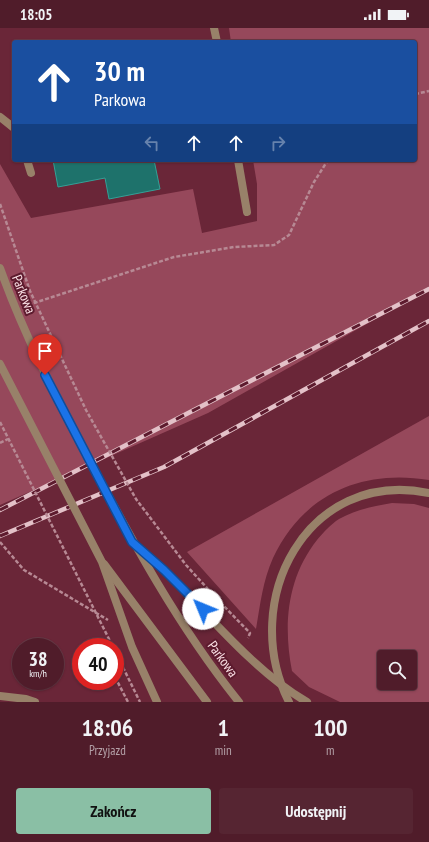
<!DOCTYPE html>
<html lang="pl">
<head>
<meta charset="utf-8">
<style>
	body { margin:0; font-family:"PT Sans Narrow",sans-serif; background:#562532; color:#f1f3f6; height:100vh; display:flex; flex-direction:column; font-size:15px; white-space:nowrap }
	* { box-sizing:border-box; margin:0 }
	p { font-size:13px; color:#b4a1a8 }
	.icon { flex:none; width:22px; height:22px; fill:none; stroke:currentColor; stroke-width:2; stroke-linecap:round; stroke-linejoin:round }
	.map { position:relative; height:674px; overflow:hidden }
	.panel { display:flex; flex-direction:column; background:#501c2a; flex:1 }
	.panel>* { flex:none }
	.guide { position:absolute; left:12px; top:12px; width:405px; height:122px; border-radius:4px; box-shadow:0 1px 3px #0004,0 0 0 1px #673a47; background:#1a4fa0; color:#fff; overflow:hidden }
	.fabs { position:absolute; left:377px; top:622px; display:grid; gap:8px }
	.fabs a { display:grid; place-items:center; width:40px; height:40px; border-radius:4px; background:#501c2a; box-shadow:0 1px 3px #0004,0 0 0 1px #673a47; font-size:20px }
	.speed { position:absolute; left:12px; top:610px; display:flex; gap:8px; font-size:20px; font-weight:700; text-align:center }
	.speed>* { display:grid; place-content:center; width:52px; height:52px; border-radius:50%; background:#501c2a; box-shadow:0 1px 3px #0004,0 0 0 1px #673a47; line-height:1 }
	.speed small { font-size:10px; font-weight:400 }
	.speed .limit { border:6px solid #d22; background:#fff; color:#111 }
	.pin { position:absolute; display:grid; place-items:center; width:34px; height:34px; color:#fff; margin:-41px -17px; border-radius:50% 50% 50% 0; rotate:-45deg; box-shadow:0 0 4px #0007 }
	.pin .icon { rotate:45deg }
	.me { position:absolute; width:44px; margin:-22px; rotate:315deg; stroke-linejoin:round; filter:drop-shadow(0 0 3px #0008) }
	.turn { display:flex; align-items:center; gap:14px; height:84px; padding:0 16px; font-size:18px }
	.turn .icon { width:52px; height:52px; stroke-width:2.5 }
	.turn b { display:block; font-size:28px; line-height:34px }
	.lanes { display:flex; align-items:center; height:38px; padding:0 16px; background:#0003; justify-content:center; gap:20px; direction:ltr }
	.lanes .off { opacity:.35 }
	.eta { display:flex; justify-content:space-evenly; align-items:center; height:68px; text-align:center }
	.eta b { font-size:24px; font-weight:600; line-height:28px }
	.primary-button { display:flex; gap:8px; margin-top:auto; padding:8px 16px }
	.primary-button a { flex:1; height:46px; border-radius:4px; background:#8abfa5; color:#111; font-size:16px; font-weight:600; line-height:46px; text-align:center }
	.primary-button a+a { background:#562532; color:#f1f3f6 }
	.status { display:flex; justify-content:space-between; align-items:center; height:28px; padding:0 20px; background:#501c2a; direction:ltr }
	.status svg { height:11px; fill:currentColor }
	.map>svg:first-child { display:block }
	.green { fill:#96485b; fill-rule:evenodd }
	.building { fill:#1e726b; stroke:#33a197 }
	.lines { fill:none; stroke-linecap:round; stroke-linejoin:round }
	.path { stroke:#b78994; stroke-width:2.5; stroke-dasharray:4 2; stroke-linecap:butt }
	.service { stroke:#988169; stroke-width:8 }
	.tertiary { stroke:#988169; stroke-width:8 }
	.rail-casing { stroke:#e3c1c8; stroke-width:4.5 }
	.rail { stroke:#5d1b2e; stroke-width:3; stroke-dasharray:9; stroke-linecap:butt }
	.path-bridge { stroke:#b78994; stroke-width:2.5; stroke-dasharray:4 2; stroke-linecap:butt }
	.tertiary-bridge { stroke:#988169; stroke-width:8 }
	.route-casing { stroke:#114b97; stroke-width:10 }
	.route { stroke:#1a73e8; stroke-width:7 }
	.labels { text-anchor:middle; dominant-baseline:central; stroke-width:4; stroke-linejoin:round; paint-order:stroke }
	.street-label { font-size:14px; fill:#fbe0e5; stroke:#5d1b2e }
</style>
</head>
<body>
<div class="status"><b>18:05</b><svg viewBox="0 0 49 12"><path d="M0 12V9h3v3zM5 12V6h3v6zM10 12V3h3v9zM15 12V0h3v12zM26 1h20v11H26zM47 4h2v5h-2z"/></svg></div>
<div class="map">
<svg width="429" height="674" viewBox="0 0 429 674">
	<rect width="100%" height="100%" fill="#6a2638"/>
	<g class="green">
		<polygon points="229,0 429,0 429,261 208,385 0,477 0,136 31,190 193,161 202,205 257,193 257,156 253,132 415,132 415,14 231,14"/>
		<path d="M429,388V452C362,441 303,466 273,530C263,552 260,577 256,601L187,524Z"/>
		<path d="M392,475L414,476L429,480V674H340L309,659L292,643C283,597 287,550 317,512C323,505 331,496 339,491C356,482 373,478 392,475ZM384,629H410V655H384Z"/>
	</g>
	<polygon class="building" points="53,132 154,132 160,161 109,171 105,150 58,159"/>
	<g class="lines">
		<g class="path">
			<polyline points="415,66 429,63"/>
			<polyline points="28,277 174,229 234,219 274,217 289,207 314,154 328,132"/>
			<polyline points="0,415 8,411"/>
			<polyline points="0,514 24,542 108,592"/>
			<polyline points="216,570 250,605 248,610"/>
			<polyline points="115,623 140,674"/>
			<polyline points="115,649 128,674"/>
		</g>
		<g class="service">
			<polyline points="214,0 217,14"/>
			<polyline points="0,89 14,100"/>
			<polyline points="27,132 31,145"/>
			<polyline points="238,132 247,184"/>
		</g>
		<g class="tertiary">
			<polyline points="137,519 164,542"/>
			<polyline points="104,536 207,674"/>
			<polyline points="0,668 26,671 35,674"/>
			<path d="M289,674C238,573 307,440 429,465"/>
		</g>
		<defs>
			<g id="rail">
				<polyline points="0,482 429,261"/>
				<polyline points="0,508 164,439 429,293"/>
			</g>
		</defs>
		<use href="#rail" class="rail-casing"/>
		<use href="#rail" class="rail"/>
		<g class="path-bridge">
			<polyline points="0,176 30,263 86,382 136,471 186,537 216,570"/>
			<polyline points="0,394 113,619"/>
		</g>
		<g class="tertiary-bridge">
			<path d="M0,240C23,305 55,366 87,427C132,513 178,598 239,674"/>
			<polyline points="0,336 102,534 132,619 157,674"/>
			<path d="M164,542C208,586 254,643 307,674"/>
		</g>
	</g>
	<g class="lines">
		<defs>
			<polyline id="route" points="45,347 132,514 164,542 203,581"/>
		</defs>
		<use href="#route" class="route-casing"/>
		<use href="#route" class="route"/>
	</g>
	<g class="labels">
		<g class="street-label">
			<text transform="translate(24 266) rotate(68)">Parkowa</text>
			<text transform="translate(223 631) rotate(54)">Parkowa</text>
		</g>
	</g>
</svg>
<div class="fabs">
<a><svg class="icon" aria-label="search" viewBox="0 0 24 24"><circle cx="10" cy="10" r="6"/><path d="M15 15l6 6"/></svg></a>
</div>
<div class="speed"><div>38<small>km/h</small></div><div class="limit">40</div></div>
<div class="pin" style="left:45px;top:347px;background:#d93025"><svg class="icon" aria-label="arrive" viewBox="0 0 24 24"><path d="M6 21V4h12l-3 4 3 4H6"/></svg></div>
<svg class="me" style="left:203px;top:581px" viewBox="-20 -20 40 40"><circle r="19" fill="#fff"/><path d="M0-13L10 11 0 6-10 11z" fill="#1a73e8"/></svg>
<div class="guide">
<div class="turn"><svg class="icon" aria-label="ahead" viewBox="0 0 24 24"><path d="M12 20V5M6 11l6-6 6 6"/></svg><div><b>30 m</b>Parkowa</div></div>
<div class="lanes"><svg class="icon off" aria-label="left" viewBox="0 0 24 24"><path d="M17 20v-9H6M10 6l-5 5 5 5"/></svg><svg class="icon" aria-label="ahead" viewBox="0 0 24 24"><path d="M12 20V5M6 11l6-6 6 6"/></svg><svg class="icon" aria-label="ahead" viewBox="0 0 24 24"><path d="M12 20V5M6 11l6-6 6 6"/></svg><svg class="icon off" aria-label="right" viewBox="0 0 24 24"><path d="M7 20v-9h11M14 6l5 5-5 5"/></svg></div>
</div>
</div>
<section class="panel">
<div class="eta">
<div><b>18:06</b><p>Przyjazd</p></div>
<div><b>1</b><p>min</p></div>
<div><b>100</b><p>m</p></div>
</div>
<div class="primary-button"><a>Zakończ</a><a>Udostępnij</a></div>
</section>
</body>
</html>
